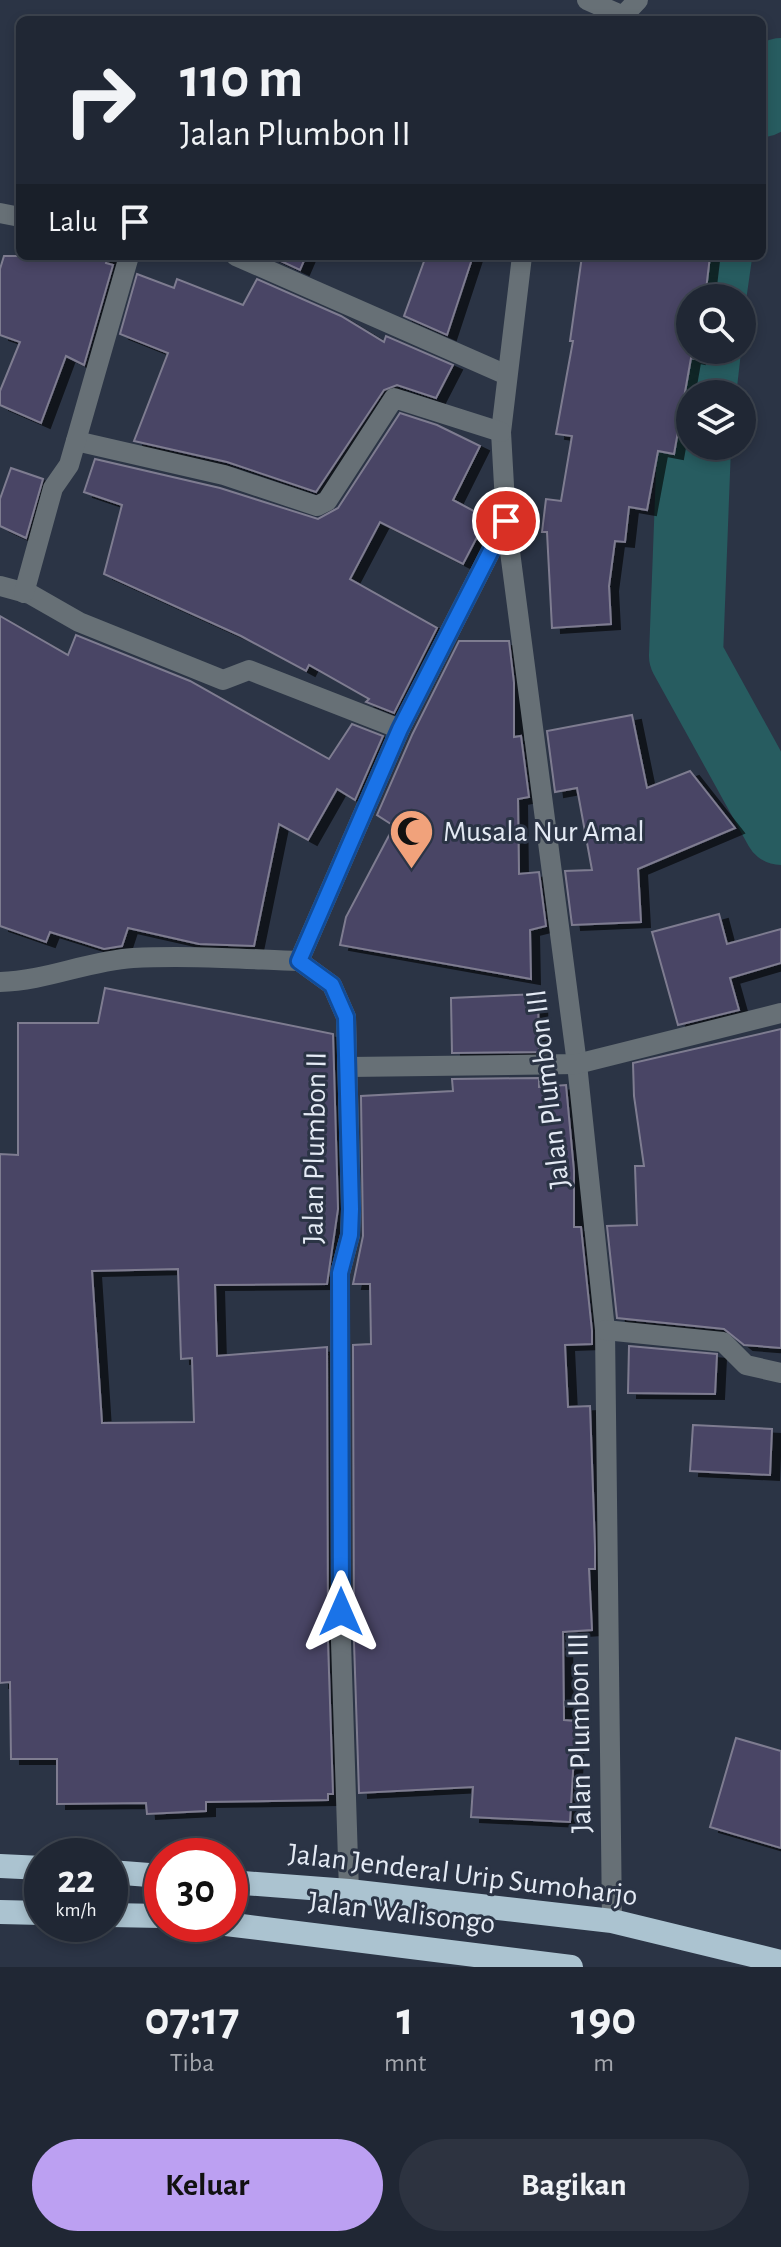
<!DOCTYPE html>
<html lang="id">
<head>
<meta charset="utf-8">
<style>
	body { margin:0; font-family:"Alegreya Sans",sans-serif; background:#2d3340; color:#f1f3f6; height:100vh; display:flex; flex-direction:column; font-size:30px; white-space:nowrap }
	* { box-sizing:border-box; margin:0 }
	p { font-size:26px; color:#a2a5ac }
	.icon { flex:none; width:44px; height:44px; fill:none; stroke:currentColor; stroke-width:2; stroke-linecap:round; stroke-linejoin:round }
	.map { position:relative; height:1967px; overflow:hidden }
	.panel { display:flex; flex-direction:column; background:#202734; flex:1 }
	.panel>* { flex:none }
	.hud { position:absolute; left:16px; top:16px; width:750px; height:244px; border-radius:12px; box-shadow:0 4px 12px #0003,0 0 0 2px #3d444f; background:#202734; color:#f1f3f6; overflow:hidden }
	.buttons { position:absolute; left:676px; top:284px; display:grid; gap:16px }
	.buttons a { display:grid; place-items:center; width:80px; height:80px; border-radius:50%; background:#202734; box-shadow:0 4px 12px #0003,0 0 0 2px #3d444f; font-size:40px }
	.speed { position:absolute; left:24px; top:1838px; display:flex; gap:16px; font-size:40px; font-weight:700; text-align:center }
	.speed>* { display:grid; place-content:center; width:104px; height:104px; border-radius:50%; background:#202734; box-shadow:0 4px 12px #0003,0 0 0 2px #3d444f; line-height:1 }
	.speed small { font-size:20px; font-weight:400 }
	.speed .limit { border:12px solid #d22; background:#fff; color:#111 }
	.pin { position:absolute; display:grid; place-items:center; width:68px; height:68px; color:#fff; margin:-34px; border:4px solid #fff; border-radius:50%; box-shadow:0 2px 8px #0007 }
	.me { position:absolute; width:88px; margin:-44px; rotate:0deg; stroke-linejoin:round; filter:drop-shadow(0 0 6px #0008) }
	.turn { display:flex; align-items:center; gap:28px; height:168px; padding:0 32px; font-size:36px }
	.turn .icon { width:104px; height:104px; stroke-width:2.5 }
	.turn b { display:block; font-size:56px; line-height:68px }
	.then { display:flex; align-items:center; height:76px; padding:0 32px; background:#0003; gap:16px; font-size:30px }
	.eta { display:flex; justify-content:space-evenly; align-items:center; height:136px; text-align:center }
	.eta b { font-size:48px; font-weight:700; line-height:56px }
	.cta { display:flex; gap:16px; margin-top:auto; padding:16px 32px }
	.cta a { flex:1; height:92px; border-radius:48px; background:#bca0f2; color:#111; font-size:32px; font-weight:700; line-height:92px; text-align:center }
	.cta a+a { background:#2d3340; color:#f1f3f6 }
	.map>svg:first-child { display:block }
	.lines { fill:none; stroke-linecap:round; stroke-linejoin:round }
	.river { stroke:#275c60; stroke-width:74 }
	.building { fill:#484465; stroke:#7e7c90; stroke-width:2; fill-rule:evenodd; filter:url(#shadow) }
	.minor { stroke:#677076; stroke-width:20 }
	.highway { stroke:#abc3d0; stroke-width:24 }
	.route-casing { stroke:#114b97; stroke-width:20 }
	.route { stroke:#1a73e8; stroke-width:14 }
	.labels { text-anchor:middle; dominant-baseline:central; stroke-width:6; stroke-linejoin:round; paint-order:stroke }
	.poi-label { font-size:30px; fill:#e4eaf4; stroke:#2b3445; text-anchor:start }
	.street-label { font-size:30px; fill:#e4eaf4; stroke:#2b3445 }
</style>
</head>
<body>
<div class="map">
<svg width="781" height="1967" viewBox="0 0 781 1967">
	<defs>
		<filter id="shadow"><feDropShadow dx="9" dy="5" stdDeviation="0" flood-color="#0009"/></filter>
	</defs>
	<rect width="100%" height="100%" fill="#2b3445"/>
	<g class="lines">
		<g class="river">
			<polyline points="762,100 781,75"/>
			<polyline points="709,298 715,256"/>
			<polyline points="699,394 704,350"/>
			<polyline points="694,446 686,656 781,828"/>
		</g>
	</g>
	<g class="building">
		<polygon points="4,256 108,256 106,263 113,265 84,365 66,356 41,423 0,405 0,391 20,342 0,335 0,269"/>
		<polygon points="270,256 306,256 300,270"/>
		<polygon points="426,256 473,256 447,335 404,316"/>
		<polygon points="582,256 710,256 705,298 690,298 690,350 698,350 696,359 691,358 674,454 658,451 647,510 629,507 625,542 615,541 609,586 611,624 552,628 547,532 542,532 546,499 561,501 572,436 556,434 573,341 570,341"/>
		<polygon points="137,274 174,288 177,279 243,305 257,279 341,316 384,342 386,336 453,365 436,398 397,385 384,390 316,492 227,462 134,441 168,353 120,334"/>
		<polygon points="400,413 437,425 480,446 453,500 487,518 463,564 380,522 350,579 437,628 394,713 366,702 369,699 309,665 306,671 241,636 104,574 122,505 84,492 95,459 220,488 318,519 338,508"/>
		<polygon points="11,468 43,479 26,538 0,526 0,499"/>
		<polygon points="0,616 68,655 76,635 190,681 329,759 352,724 383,736 355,800 337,789 308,840 279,824 254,946 199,944 128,928 122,946 104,949 50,932 46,942 0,926"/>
		<polygon points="459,641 509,641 514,683 514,737 521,736 529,797 518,799 519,874 539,872 546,926 530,930 531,979 340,945 346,917 394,826 377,815 412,735"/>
		<polygon points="632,715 647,788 690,771 735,828 638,869 641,922 572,925 565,871 592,870 577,788 555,792 547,731"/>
		<polygon points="719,914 727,944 781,929 781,963 730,978 739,1010 678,1025 652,932"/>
		<path d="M105,988L333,1034L338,1209L327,1284L215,1285L217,1356L327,1347L328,1642L333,1794H328V1800L206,1802V1811L147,1814L146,1803L57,1804V1759H11L10,1682L0,1683V1154L18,1155V1023H98ZM178,1269L181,1359L192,1358L194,1422L102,1423L92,1271Z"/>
		<polygon points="538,994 539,1052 452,1053 451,998"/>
		<polygon points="781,1029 781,1348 744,1345 724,1329 617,1318 607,1226 637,1225 635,1166 644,1166 634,1096 633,1063"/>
		<polygon points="539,1078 539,1087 566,1085 574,1171 574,1227 581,1227 592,1331 592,1344 565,1345 568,1407 590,1406 595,1548 595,1569 589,1569 592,1630 563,1632 564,1720 576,1721 570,1822 471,1817 473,1787 359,1793 354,1642 353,1345 371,1344 370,1284 353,1284 363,1236 361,1096 453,1091 452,1079"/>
		<polygon points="629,1346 717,1354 715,1394 628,1393"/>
		<polygon points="693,1425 772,1429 770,1475 690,1471"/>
		<polygon points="736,1738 781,1751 781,1848 710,1827"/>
	</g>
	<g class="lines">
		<g class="minor">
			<polyline points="587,0 621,15"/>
			<polyline points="619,20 638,0"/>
			<polyline points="0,213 20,217"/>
			<polyline points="236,256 507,375"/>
			<polyline points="522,256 501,432 506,521 577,1064 605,1330 612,1921"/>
			<polyline points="76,441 224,475 317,506 327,501 394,398 501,432"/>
			<polyline points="0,586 30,594 79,622 223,680 249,670 400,729"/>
			<polyline points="24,593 53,488 69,465 129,256"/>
			<polyline points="299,961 332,985 346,1017 351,1209 350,1235 340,1273 340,1317 341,1642 349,1891"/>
			<polyline points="299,961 400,729 506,521"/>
			<path d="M0,982C46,981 87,961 133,958C187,955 244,959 299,961"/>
			<polyline points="349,1067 577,1064 781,1013"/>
			<polyline points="605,1330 723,1342 746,1365 781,1373"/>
		</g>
		<g class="highway">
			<polyline points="0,1866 42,1868"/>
			<polyline points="110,1872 162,1876"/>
			<polyline points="230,1882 349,1891 612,1921 781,1962"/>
			<polyline points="0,1912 42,1913"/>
			<polyline points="110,1915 162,1916"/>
			<polyline points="226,1924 571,1967"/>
		</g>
	</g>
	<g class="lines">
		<defs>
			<polyline id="route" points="341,1612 340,1273 350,1235 351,1209 346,1017 332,985 299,961 400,729 506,521"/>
		</defs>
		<use href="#route" class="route-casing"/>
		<use href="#route" class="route"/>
	</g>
	<defs>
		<symbol id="mosque-pin" viewBox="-11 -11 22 30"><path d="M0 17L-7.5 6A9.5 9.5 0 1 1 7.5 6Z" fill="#f1a27b" stroke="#2b3445"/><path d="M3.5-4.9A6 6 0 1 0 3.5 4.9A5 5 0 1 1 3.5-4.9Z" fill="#111"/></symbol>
	</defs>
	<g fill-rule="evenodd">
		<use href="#mosque-pin" x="386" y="806" width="51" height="69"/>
	</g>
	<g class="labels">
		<g class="poi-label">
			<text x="443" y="832">Musala Nur Amal</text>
		</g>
		<g class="street-label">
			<text transform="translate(548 1089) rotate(-97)">Jalan Plumbon III</text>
			<text transform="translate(315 1148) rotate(-89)">Jalan Plumbon II</text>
			<text transform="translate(580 1733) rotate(-91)">Jalan Plumbon III</text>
			<text transform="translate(463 1875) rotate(7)">Jalan Jenderal Urip Sumoharjo</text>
			<text transform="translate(402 1913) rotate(7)">Jalan Walisongo</text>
		</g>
	</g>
</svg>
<div class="buttons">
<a><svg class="icon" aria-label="search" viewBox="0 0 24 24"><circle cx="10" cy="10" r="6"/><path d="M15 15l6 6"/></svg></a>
<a><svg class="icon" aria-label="layers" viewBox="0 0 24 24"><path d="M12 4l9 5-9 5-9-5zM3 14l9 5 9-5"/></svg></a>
</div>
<div class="speed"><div>22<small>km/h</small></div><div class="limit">30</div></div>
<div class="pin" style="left:506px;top:521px;background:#d93025"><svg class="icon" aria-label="arrive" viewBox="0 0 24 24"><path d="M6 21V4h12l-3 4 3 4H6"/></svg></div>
<svg class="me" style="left:341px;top:1612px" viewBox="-20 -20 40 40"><path d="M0-17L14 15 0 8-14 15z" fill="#1a73e8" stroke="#fff" stroke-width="4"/></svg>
<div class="hud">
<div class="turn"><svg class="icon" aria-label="right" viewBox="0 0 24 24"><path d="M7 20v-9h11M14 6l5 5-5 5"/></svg><div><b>110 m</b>Jalan Plumbon II</div></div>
<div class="then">Lalu<svg class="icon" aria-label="arrive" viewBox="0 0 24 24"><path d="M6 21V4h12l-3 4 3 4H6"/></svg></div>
</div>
</div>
<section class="panel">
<div class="eta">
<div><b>07:17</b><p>Tiba</p></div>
<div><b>1</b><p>mnt</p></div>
<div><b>190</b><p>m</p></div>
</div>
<div class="cta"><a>Keluar</a><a>Bagikan</a></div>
</section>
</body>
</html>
